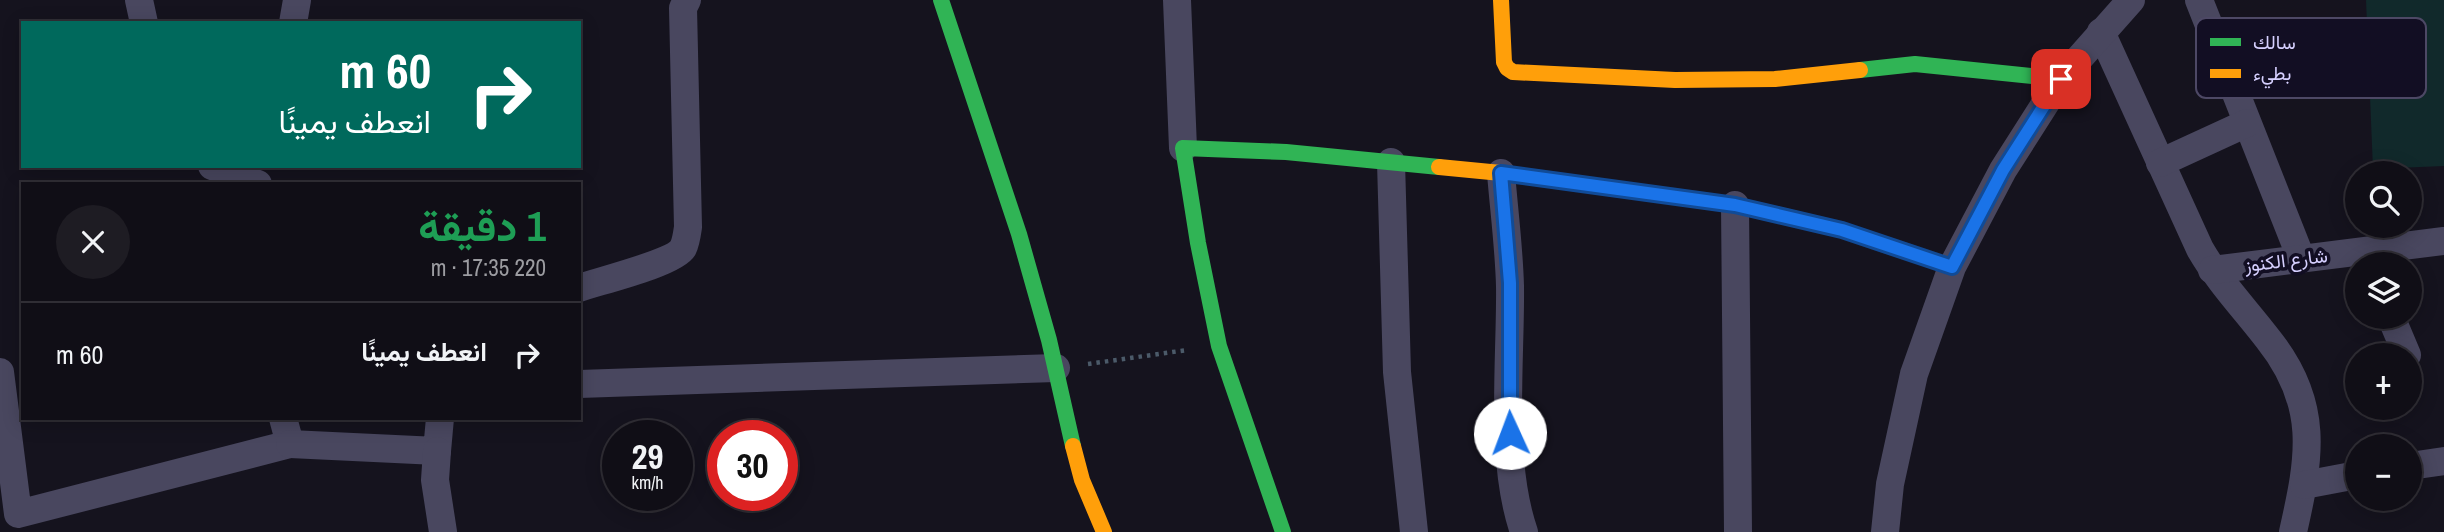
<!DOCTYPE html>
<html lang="ar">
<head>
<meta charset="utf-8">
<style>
	body { margin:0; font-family:"Archivo Narrow",Vazirmatn,sans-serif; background:#1e1c23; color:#f1f3f6; direction:rtl; height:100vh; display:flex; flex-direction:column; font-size:26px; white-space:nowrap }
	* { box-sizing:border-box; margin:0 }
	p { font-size:23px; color:#9c9ca1 }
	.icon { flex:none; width:38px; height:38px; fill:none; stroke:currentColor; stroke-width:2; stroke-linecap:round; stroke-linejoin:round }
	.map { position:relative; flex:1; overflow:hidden; direction:ltr }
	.side { position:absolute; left:21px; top:182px; width:560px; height:238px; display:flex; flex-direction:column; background:#100e16; border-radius:0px; box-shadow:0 4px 18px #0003,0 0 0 2px #302e35; direction:rtl }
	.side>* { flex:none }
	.banner { position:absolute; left:21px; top:21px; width:560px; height:147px; border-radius:0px; box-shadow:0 4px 18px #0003,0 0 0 2px #302e35; direction:rtl; background:#00695c; color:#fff; overflow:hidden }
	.controls { position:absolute; left:2345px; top:161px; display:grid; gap:14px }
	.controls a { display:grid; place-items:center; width:77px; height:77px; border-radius:50%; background:#100e16; box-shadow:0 4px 18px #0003,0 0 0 2px #302e35; font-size:35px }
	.speed { position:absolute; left:602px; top:420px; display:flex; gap:14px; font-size:35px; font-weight:700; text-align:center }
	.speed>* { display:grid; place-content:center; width:91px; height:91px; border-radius:50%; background:#100e16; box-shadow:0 4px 18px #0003,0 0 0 2px #302e35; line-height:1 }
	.speed small { font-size:18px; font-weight:400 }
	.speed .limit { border:10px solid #d22; background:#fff; color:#111 }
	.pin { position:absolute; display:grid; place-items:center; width:60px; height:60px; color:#fff; margin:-30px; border-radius:14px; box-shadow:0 4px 10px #0006 }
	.me { position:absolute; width:77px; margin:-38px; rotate:358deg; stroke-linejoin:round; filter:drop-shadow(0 0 5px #0008) }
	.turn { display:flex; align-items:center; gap:24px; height:147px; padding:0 35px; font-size:32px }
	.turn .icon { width:91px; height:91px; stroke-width:2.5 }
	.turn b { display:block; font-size:49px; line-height:60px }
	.round { display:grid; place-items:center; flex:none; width:74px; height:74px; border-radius:37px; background:#1e1c23 }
	.overview { display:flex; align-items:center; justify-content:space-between; height:119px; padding:0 35px }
	h1 { font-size:42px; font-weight:700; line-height:52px; color:#1e9e55 }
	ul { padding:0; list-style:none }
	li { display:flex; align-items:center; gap:21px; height:105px; padding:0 35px; border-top:2px solid #302e35 }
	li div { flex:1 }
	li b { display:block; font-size:26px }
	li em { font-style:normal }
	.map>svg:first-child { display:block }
	.green { fill:#11292b }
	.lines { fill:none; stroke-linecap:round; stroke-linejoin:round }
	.path { stroke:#4b5a69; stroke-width:4.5; stroke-dasharray:3.5 5; stroke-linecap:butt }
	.street { stroke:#49475f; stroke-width:28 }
	.fast { stroke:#30b455; stroke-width:16 }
	.slow { stroke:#ff9f0a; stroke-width:16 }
	.route-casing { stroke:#114b97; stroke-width:18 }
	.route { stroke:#1a73e8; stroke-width:12 }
	.labels { text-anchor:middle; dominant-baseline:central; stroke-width:7; stroke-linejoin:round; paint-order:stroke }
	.street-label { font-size:19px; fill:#d6d0ff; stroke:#120e23 }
	.key { fill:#120e23; stroke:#4d4865; stroke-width:2 }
	.key-label { font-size:19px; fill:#d6d0ff }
</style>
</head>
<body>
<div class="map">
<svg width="2444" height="532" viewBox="0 0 2444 532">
	<rect width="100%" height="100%" fill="#15131e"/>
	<polygon class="green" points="2366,0 2444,0 2444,166 2373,169"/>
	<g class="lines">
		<polyline class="path" points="1088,364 1187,350"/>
		<g class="street">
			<polyline points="139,0 144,23"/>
			<polyline points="1177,0 1183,148"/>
			<polyline points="2199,0 2301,258"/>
			<polyline points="293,23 297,0"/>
			<path d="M2101,32L2200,249C2219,282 2245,309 2268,339C2320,404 2310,457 2293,532"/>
			<polyline points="1391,162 1397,372 1414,532"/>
			<polyline points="2160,163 2247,123"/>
			<polyline points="212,166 258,184"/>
			<path d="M1501,173C1504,210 1509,248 1510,286C1511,362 1499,460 1524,532"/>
			<polyline points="1735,205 1738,532"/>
			<polyline points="2212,270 2444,241"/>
			<path d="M579,288C599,281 674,263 683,248C686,242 687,234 688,227L683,8L687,0"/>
			<polyline points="2391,317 2407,355"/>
			<polyline points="0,372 18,514 290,444 283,418"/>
			<polyline points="579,384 1056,368"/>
			<polyline points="290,444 437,451 440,418"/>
			<polyline points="437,451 435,480 443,532"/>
			<polyline points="2410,466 2444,461"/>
			<polyline points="2304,485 2357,475"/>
			<polyline points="1885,532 1890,484 1914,374 1952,267 2003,170 2061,79 2131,0"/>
		</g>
		<g class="fast">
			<polyline points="941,0 1019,234 1049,340 1073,446"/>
			<polyline points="1860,70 1915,64 2061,79"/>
			<polyline points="1788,217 1842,230 1952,267"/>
			<polyline points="1283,532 1219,346 1198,243 1183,148 1286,152 1439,167"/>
		</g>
		<g class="slow">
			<polyline points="1501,0 1504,62 1507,68 1513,72 1675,80 1775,79 1860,70"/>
			<polyline points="1439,167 1501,173 1735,205 1788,217"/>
			<polyline points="1073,446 1082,480 1104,532"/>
		</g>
	</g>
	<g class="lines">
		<defs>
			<polyline id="route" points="1510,433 1510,283 1501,173 1735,205 1842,230 1952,267 2003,170 2061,79"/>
		</defs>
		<use href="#route" class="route-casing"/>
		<use href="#route" class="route"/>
	</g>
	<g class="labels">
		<g class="street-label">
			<text transform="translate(2286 260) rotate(-7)">شارع الكنوز</text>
		</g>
	</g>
	<rect x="2196" y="18" width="230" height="80" rx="10" class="key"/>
	<rect x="2210" y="38" width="31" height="8" fill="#30b455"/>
	<rect x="2210" y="69" width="31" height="9" fill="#ff9f0a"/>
	<g class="key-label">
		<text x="2253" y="49">سالك</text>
		<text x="2253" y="80">بطيء</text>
	</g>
</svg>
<div class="controls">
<a><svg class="icon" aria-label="search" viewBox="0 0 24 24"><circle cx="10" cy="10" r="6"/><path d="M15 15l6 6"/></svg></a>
<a><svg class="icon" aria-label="layers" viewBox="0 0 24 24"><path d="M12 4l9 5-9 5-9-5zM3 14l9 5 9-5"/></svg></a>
<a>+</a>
<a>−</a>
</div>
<div class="speed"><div>29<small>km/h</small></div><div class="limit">30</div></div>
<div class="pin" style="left:2061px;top:79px;background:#d93025"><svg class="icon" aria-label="arrive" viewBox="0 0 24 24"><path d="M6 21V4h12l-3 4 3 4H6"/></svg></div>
<svg class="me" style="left:1510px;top:433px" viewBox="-20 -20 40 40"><circle r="19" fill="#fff"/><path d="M0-13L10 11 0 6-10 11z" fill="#1a73e8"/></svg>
<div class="banner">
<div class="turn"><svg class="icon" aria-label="right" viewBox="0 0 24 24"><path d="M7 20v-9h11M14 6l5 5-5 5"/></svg><div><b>60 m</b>انعطف يمينًا</div></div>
</div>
<section class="side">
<div class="overview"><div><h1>1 دقيقة</h1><p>220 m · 17:35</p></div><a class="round"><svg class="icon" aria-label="close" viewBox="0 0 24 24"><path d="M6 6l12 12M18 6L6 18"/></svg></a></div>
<ul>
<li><svg class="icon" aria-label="right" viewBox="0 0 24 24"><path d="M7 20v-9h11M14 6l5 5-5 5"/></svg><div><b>انعطف يمينًا</b></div><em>60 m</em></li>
</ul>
</section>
</div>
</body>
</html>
